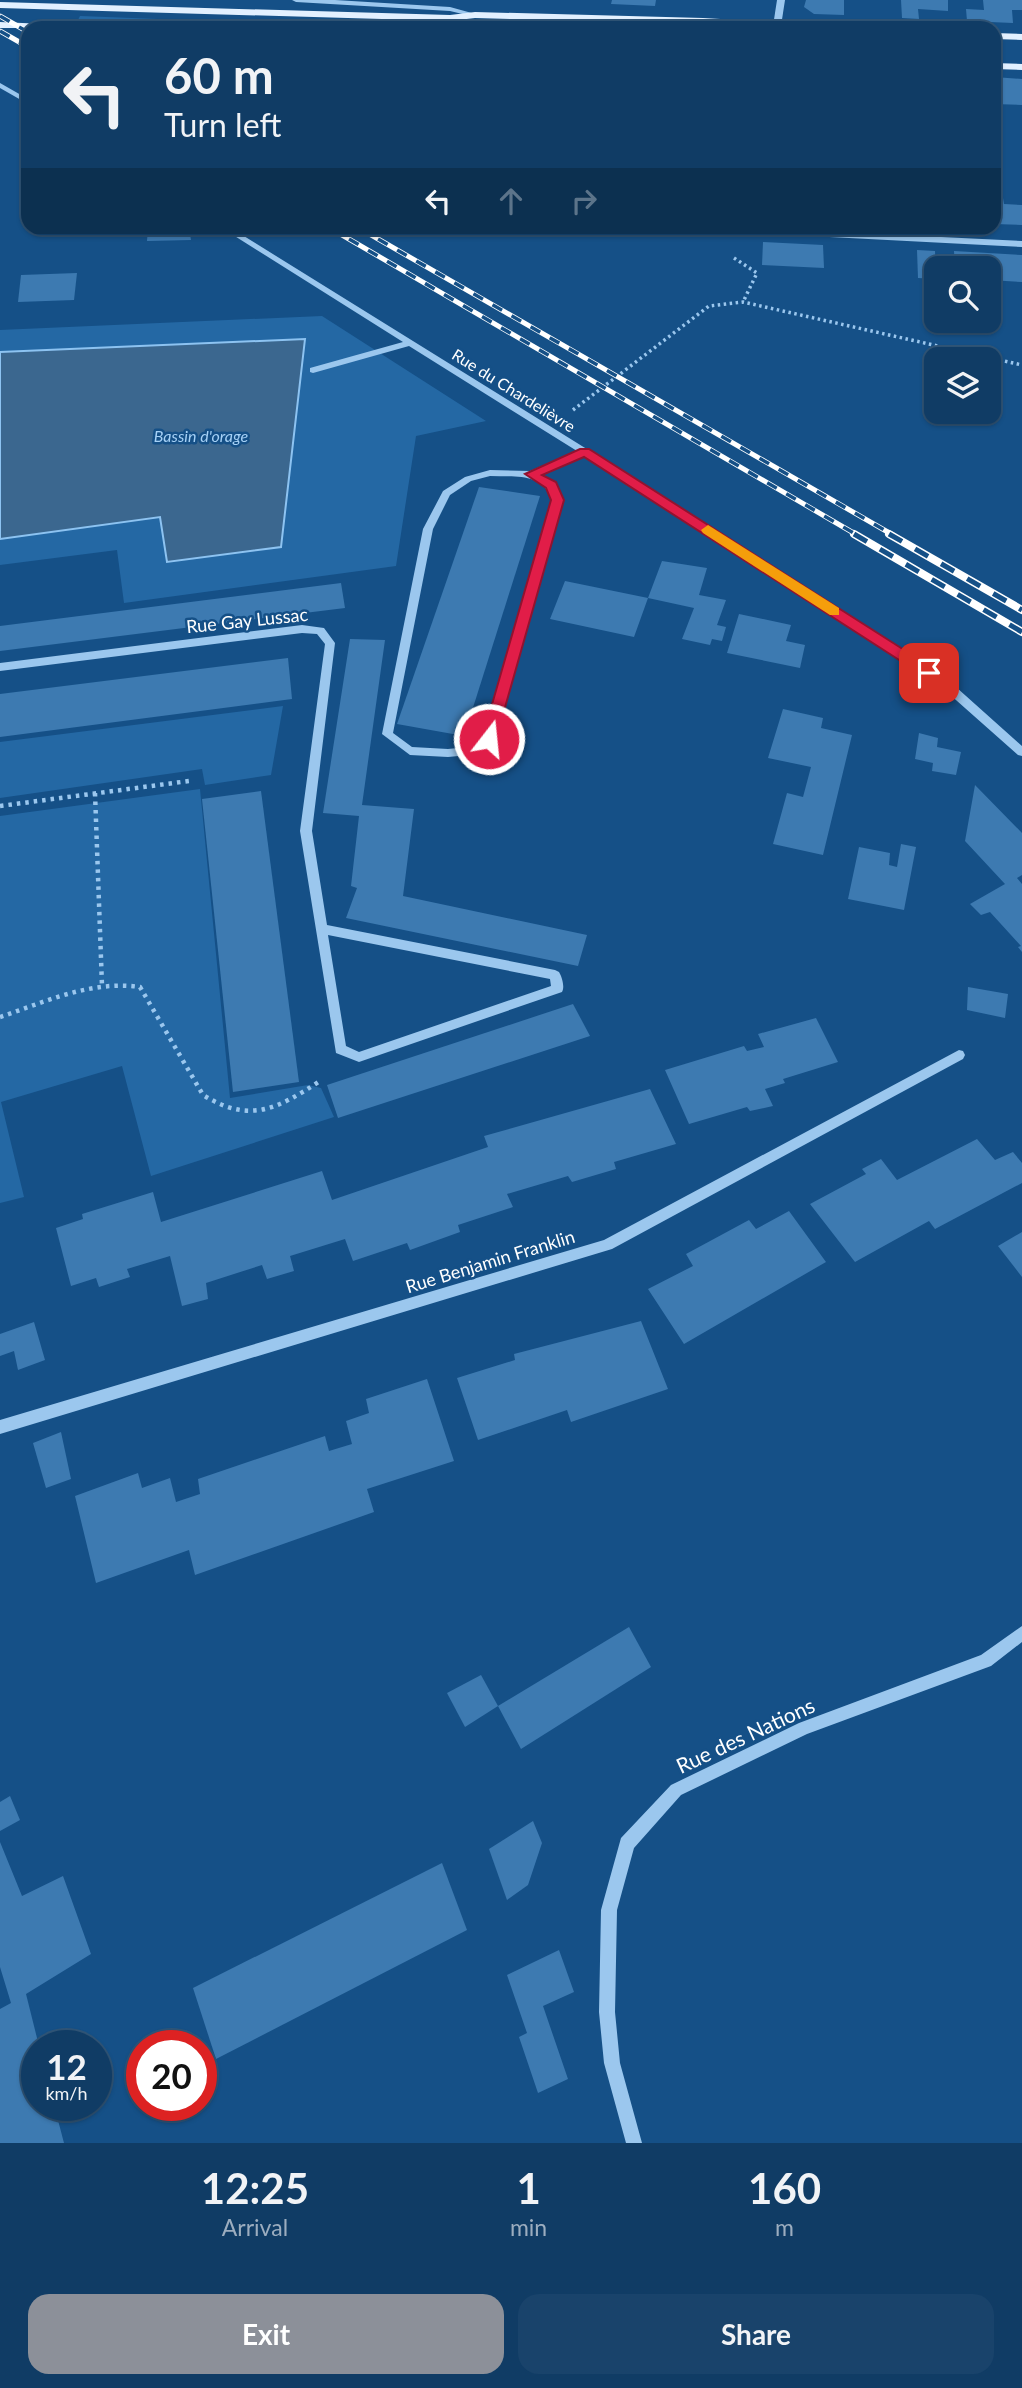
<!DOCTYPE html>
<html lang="en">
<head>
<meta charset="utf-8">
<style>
	body { margin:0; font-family:Lato,sans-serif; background:#19436b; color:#f1f3f6; height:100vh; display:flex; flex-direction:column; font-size:26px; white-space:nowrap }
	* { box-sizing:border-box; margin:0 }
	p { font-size:23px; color:#9cadbf }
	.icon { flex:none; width:38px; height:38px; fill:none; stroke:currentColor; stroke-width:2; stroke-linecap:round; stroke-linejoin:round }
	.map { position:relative; height:2143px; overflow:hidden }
	.side { display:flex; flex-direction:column; background:#103c65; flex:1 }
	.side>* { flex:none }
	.top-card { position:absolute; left:21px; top:21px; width:980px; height:214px; border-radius:21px; box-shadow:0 2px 5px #0004,0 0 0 2px #305679; background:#103c65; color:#f1f3f6; overflow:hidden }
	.controls { position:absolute; left:924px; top:256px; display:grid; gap:14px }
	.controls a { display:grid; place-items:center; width:77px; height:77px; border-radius:14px; background:#103c65; box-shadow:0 2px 5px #0004,0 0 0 2px #305679; font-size:35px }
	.speed { position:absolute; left:21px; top:2030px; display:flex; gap:14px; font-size:35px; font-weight:700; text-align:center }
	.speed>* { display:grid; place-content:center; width:91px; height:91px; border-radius:50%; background:#103c65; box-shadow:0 2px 5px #0004,0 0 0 2px #305679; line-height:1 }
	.speed small { font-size:18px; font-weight:400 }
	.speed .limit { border:10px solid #d22; background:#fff; color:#111 }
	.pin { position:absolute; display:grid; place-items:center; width:60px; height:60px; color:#fff; margin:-30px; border-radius:14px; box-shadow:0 4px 10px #0006 }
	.me { position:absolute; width:77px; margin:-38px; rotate:16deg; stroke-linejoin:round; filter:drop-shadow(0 0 5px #0008) }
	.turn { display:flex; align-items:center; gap:24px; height:147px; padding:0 28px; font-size:32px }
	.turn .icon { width:91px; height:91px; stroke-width:2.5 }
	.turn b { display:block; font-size:49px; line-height:60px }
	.lanes { display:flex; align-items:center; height:66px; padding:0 28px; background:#0003; justify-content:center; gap:35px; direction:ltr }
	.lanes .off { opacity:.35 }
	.eta { display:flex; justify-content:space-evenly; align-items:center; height:119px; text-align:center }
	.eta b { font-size:42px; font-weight:700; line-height:49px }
	.primary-button { display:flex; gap:14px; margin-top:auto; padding:14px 28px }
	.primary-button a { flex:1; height:80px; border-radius:21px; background:#8c9099; color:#fff; font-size:28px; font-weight:700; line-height:80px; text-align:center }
	.primary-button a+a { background:#19436b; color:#f1f3f6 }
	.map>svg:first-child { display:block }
	.green { fill:#2468a4 }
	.water { fill:#3b678f; stroke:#8dc3f1; stroke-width:2 }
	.building { fill:#3d7ab1 }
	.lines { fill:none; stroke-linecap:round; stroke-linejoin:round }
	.path-far1 { stroke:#9bc7ee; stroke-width:3.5; stroke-dasharray:2.5 3.5; stroke-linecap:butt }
	.path { stroke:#9bc7ee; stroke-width:4.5; stroke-dasharray:3.5 5; stroke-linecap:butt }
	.minor { fill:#9bc7ee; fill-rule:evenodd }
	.major { fill:#e2f0ff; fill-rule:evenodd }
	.rail-far1-casing { stroke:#fff; stroke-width:5 }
	.rail-casing { stroke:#fff; stroke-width:8 }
	.rail-far1 { stroke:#155087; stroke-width:3.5; stroke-dasharray:11; stroke-linecap:butt }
	.rail { stroke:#155087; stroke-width:5; stroke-dasharray:15; stroke-linecap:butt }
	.route { fill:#e11d48; stroke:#92132f; stroke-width:2 }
	.slow { fill:#f59e0b }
	.labels { text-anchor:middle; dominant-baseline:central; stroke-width:5; stroke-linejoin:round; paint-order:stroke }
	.far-street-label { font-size:16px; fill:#fff; stroke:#155087 }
	.far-water-label { font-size:16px; font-style:italic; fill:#a6d1f6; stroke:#155087 }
	.street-label { font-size:18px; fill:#fff; stroke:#155087 }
	.near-street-label { font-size:21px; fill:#fff; stroke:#155087 }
</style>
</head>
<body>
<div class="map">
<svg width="1022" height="2143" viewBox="0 0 1022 2143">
	<rect width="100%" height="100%" fill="#155087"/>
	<g class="green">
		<polygon points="80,16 263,23 262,27 78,20"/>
		<polygon points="322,316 486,421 416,436 396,566 124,603 117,550 0,565 0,330"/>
		<polygon points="283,706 271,775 205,785 202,769 0,798 0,742"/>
		<polygon points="200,789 230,1098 308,1085 321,1088 334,1117 151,1176 122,1066 1,1102 24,1197 0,1203 0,816"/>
	</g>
	<polygon class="water" points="305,339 281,547 167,562 160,517 0,539 0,352"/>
	<g class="building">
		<polygon points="612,0 656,0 655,6 611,4"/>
		<polygon points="806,0 844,0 844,15 814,14 804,7"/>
		<polygon points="901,0 948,0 948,11 918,9 919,19 902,18"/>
		<polygon points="983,0 1022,0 1022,10 1012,10 1013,23 967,21 966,9 984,10"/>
		<polygon points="994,77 1022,79 1022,105 994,104"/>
		<polygon points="994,198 1003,198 1004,204 1022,205 1022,225 994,224"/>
		<polygon points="148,228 189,228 191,240 147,241"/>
		<polygon points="763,242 823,245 824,268 762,265"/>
		<polygon points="917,250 935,251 936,279 918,278"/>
		<polygon points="954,251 1022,255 1022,282 989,280 989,268 955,268"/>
		<polygon points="77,273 74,300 18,302 21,275"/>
		<polygon points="479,487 540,496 464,736 397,724"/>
		<polygon points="662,561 707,568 699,595 726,600 717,625 726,627 722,641 712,639 710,645 682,639 694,608 648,598 634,637 550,619 565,581 648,598"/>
		<polygon points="341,583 345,608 0,651 0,626"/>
		<polygon points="739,614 791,625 786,641 805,645 800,668 727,653"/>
		<polygon points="350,639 385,640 362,805 414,809 403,896 587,935 578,966 346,918 357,888 351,886 359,816 323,813"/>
		<polygon points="288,658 292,699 0,737 0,694"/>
		<polygon points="783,709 823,718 821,728 852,735 823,855 773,844 787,793 803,797 811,767 768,758"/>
		<polygon points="919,733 938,738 937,747 961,752 956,775 932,771 933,763 915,759"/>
		<polygon points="975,785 1022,833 1022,875 1017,878 1022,884 1022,952 1018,947 1021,946 990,912 981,915 970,904 1005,884 965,841"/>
		<polygon points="261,791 299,1082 233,1092 202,799"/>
		<polygon points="901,844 916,847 904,910 848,899 859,847 890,853 889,865 897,867"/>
		<polygon points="968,987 1008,994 1005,1018 967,1010"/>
		<polygon points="573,1004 590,1036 338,1118 327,1085"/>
		<polygon points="816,1018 838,1062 783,1079 785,1083 765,1089 773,1106 750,1111 747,1107 689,1124 665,1070 744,1046 747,1051 764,1047 758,1034"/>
		<polygon points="650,1089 676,1144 614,1162 616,1169 572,1182 568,1176 507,1194 513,1207 458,1225 460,1232 410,1250 407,1243 353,1261 345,1239 290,1256 294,1271 267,1279 262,1265 206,1283 208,1299 182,1306 170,1256 127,1269 130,1277 99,1287 96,1278 71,1286 56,1228 83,1219 82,1214 153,1192 161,1222 322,1171 332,1200 488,1147 484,1136"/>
		<polygon points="977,1139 995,1160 1013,1152 1022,1163 1022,1183 935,1229 929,1221 855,1262 810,1204 866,1174 862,1169 881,1159 897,1180"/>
		<polygon points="789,1211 826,1262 684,1344 648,1289 693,1266 686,1254 749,1220 756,1229"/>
		<polygon points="1022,1232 1022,1277 998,1246"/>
		<polygon points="641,1321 668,1389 571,1422 567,1410 478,1440 457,1378 515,1360 514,1354"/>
		<polygon points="34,1322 45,1360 18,1370 14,1351 0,1356 0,1334"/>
		<polygon points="427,1379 454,1461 367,1489 374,1512 195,1575 189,1550 96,1583 75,1496 138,1473 142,1488 170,1478 176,1502 200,1494 198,1479 325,1436 329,1451 352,1444 346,1421 369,1413 366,1399"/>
		<polygon points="61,1432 71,1479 46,1488 33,1443"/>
		<polygon points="629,1627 651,1667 521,1749 498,1706"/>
		<polygon points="481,1675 498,1706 465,1727 447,1693"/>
		<polygon points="10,1796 20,1820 0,1831 0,1802"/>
		<polygon points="533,1821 542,1843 528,1885 507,1900 489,1849"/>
		<polygon points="0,1842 22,1896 63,1876 91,1954 26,1994 39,2046 37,2105 54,2105 64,2143 0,2143 0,2009 11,2003 0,1967"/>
		<polygon points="442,1863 467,1930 216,2059 193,1988"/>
		<polygon points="559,1950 574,1992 543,2006 568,2079 538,2093 519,2037 527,2033 507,1975"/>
	</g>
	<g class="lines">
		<g class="path-far1">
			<polyline points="852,23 937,28"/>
			<polyline points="734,258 757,273 743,302"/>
			<polyline points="573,410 709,306 743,302 1022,365"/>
		</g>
		<g class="path">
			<polyline points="95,793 102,986"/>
			<polyline points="0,806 189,781"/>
			<path d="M0,1017C45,1002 91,980 140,987L203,1095C250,1124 277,1109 320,1081"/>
		</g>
		<g class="minor">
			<polygon points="292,0 335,0 450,7 479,15 475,17 450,11 296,2"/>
			<polygon points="777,0 785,0 781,26 776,28 773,26"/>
			<polygon points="0,83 28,99 28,104 0,88"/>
			<path d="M222,228H231L606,461L947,679L1022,746V756L1018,755L939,685L584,456L539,474L554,483L563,500L493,742L469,755L448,757L410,755L382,734L423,529L443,491L465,477L490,470L530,471L577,451L409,346L313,373L310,372V368L403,342ZM490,476C517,477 540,472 553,500L484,737L467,747L448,749L412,747L393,733L433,529L450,495L471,481Z"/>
			<polygon points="712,228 756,228 1022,241 1022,247 716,231"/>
			<path d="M302,625L324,628L335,643L312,831L327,925L555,970L559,972C562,977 565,987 562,992L359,1062L336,1053L300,831L325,644L317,634L302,633L0,671V663ZM328,935L550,979L551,986L359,1052L346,1046Z"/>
			<polygon points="959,1050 963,1051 965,1055 963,1059 612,1249 0,1434 0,1420 604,1240"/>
			<polygon points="1022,1626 1022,1642 991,1666 807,1734 681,1795 634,1848 617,1910 615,2012 620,2063 642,2143 626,2143 604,2063 599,2012 601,1910 621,1838 671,1785 799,1723 981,1655"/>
		</g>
		<g class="major">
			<polygon points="0,2 450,15 475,12 703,18 821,25 827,28 475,18 450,21 0,8"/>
			<polygon points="0,22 67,25 73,28 0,28"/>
			<polygon points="994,33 1022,34 1022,40 994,39"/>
			<polygon points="994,63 1022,64 1022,70 994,69"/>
		</g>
		<defs>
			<g id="rail-far1">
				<polyline points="0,16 28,32"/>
				<polyline points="0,31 28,47"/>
				<polyline points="330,228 857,535"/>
				<polyline points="359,228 893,535"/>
			</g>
			<g id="rail">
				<polyline points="854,534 1022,632"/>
				<polyline points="889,534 1022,610"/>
			</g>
		</defs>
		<use href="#rail-far1" class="rail-far1-casing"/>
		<use href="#rail" class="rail-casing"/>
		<use href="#rail-far1" class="rail-far1"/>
		<use href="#rail" class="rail"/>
	</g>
	<polygon class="route" points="580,449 589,449 934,669 934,676 924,676 584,457 542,475 556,482 564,500 496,739 489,744 485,743 482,739 551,500 546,488 525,474"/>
	<polygon class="slow" points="708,525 839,608 839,615 830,615 703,533 701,530"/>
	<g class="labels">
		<g class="far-street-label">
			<text transform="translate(514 390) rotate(32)">Rue du Chardelièvre</text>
		</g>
		<g class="far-water-label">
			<text x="201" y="435">Bassin d'orage</text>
		</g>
		<g class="street-label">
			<text transform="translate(247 620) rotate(-6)">Rue Gay Lussac</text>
			<text transform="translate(490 1261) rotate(-17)">Rue Benjamin Franklin</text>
		</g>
		<g class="near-street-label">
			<text transform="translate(745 1735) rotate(-25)">Rue des Nations</text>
		</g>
	</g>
</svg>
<div class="controls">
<a><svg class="icon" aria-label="search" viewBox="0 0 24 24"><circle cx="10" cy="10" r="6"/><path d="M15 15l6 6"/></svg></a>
<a><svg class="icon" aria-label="layers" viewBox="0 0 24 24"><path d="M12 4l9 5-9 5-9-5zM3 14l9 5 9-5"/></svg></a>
</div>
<div class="speed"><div>12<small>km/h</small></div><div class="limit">20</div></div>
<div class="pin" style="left:929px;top:673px;background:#d93025"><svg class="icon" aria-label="arrive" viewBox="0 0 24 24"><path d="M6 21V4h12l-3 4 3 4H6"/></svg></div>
<svg class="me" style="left:489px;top:739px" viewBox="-20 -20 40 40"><circle r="17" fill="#e11d48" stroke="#fff" stroke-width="3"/><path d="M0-11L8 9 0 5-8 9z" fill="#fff"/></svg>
<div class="top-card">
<div class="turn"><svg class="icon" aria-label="left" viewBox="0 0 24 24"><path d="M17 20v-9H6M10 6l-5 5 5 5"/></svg><div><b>60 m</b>Turn left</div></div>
<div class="lanes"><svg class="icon" aria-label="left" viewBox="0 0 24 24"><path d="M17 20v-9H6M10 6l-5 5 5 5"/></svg><svg class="icon off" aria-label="ahead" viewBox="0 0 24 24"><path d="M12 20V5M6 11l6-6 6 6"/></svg><svg class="icon off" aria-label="right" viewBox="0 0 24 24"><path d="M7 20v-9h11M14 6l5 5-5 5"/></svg></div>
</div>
</div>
<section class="side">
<div class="eta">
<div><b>12:25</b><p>Arrival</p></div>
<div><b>1</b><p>min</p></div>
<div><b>160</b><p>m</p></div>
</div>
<div class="primary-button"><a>Exit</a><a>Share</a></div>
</section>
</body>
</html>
